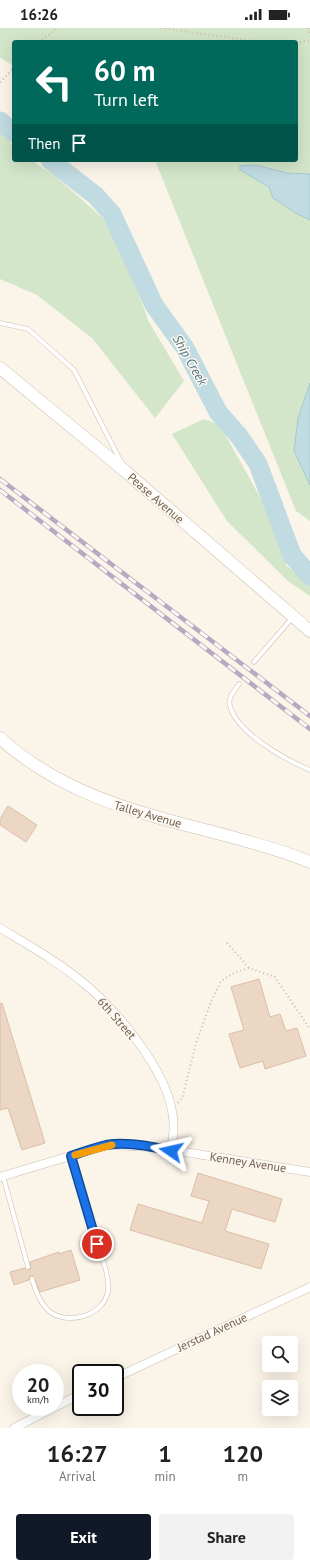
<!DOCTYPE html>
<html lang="en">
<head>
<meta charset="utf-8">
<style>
	body { margin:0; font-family:"PT Sans",sans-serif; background:#f2f2f2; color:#222; height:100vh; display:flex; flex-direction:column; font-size:15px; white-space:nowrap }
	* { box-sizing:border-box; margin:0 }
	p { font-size:13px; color:#767676 }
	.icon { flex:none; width:22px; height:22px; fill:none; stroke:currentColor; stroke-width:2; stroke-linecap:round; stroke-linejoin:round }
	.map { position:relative; height:1400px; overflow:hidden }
	.panel { display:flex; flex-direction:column; background:#fff; flex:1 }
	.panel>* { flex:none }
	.banner { position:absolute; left:12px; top:12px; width:286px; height:122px; border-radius:4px; box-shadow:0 4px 16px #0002; background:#00695c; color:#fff; overflow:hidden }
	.fabs { position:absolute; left:262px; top:1308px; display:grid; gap:8px }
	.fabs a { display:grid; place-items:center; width:36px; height:36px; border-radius:4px; background:#fff; box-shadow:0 4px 16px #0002; font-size:20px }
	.speed { position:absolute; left:12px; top:1336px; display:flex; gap:8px; font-size:20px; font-weight:700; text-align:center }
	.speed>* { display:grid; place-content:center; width:52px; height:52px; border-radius:50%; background:#fff; box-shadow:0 4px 16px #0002; line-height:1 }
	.speed small { font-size:10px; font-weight:400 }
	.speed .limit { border:2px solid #111; border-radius:6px; background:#fff; color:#111 }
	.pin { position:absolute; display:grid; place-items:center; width:34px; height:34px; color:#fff; margin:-17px; border:2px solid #fff; border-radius:50%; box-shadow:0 1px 4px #0007 }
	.me { position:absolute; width:44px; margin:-22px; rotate:281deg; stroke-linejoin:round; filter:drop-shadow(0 0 3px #0008) }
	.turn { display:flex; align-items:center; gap:14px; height:84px; padding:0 16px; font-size:18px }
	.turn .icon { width:52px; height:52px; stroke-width:2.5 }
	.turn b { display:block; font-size:28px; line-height:34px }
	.then { display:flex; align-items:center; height:38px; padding:0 16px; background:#0003; gap:8px; font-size:15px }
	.eta { display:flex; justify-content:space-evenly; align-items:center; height:68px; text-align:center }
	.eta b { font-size:24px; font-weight:700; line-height:28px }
	.primary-button { display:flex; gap:8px; margin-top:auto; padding:8px 16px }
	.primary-button a { flex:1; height:46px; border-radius:4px; background:#111827; color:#fff; font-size:16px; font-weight:700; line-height:46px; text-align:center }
	.primary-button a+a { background:#f2f2f2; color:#222 }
	.status { display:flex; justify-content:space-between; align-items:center; height:28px; padding:0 20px; background:#fff; direction:ltr }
	.status svg { height:11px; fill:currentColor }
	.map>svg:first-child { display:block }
	.green { fill:#d3e6c9 }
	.water { fill:#c0dbe1; stroke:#a7c9d1 }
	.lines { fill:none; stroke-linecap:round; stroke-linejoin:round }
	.river { stroke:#c0dbe1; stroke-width:19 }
	.building { fill:#ecd6c4; stroke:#dcbea7 }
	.lane-casing { stroke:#cbbdb0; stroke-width:5 }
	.street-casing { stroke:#cbbdb0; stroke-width:9 }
	.secondary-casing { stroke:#cdbdae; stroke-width:13 }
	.path { stroke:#d1b9a7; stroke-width:2; stroke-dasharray:1 3; stroke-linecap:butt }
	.lane { stroke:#fff; stroke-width:4 }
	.street { stroke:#fff; stroke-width:8 }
	.secondary { stroke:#fff; stroke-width:12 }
	.rail-casing { stroke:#b8a8c2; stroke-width:4.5 }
	.rail { stroke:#fdf8ef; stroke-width:3; stroke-dasharray:9; stroke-linecap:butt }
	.route-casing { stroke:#114b97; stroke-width:10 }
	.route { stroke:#1a73e8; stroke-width:7 }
	.slow { stroke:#f59e0b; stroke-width:7 }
	.labels { text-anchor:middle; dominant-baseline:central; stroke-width:3; stroke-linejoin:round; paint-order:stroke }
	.street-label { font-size:12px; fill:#715d50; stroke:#fdf8ef }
	.water-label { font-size:13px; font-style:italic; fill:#4c7581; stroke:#fdf8ef }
</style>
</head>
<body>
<div class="status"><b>16:26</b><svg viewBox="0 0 49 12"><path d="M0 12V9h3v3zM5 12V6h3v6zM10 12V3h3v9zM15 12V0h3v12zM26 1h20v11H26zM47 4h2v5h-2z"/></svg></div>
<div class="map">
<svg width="310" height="1400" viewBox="0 0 310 1400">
	<rect width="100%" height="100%" fill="#faf4e9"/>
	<g class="green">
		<polygon points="0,0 310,0 310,493 296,483 155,132 296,132 296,14 14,14 14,38 0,30"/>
		<polygon points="0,104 14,118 14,132 31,132 55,148 114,200 149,294 184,353 155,390 92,310 37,267 0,251"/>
		<polygon points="204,391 220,397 267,482 287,524 286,537 301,550 310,555 310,568 288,553 227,493 172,406"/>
	</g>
	<g class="water">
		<polygon points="256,137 287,145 310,146 310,192 297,186 273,170 269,159 240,142 240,138"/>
		<polygon points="310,355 310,457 294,423 298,390"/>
	</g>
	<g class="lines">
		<g class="river">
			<polyline points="0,93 14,105"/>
			<polyline points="50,132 96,168 112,186 154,277 185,320 218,384 239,408 258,436 292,527 310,548"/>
		</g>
	</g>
	<g class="building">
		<polygon points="8,778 37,797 26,814 0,797 0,791"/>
		<polygon points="259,951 270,989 280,986 286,1003 297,1000 306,1028 265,1041 263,1033 240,1040 229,1006 244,1002 231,959"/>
		<polygon points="2,975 45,1115 22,1122 8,1080 0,1082 0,976"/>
		<polygon points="198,1145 282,1171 275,1194 232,1181 225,1203 269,1216 261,1241 130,1202 138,1176 202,1195 209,1173 191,1168"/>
		<polygon points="71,1222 80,1252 40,1264 33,1248 30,1248 29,1252 14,1257 10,1244 25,1240 29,1242 31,1240 30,1234 59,1224 59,1226"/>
	</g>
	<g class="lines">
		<defs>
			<g id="lane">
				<polyline points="0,295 28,301 74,342 121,434"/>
				<polyline points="254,634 293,589"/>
				<path d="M239,656C235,662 227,670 230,678C237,705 286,732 310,742"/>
				<polyline points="3,1148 28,1239"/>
				<path d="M32,1251C36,1263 39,1274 49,1283C67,1298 104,1288 108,1263C110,1247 101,1228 96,1213C88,1184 79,1156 71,1128"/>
			</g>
			<g id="street">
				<path d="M0,900C30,918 60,935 86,957C118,984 165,1041 172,1083C175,1097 173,1110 171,1123"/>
				<polyline points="0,1149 107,1117 153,1119 310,1144"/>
				<polyline points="115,1350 310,1259"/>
				<polyline points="55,1379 81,1366"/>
				<polyline points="14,1400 55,1379"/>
			</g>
			<g id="secondary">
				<polyline points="0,340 125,443 310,603"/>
				<path d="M0,710C89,791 204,792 310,834"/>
			</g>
		</defs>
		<use href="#lane" class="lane-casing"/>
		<use href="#street" class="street-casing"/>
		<use href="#secondary" class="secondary-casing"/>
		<g class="path">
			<polyline points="161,0 261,14"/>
			<polyline points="308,0 310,6"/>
			<polyline points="39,14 58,0"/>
			<polyline points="296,15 310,12"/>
			<polyline points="0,54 14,40"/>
			<polyline points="227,915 249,940"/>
			<polyline points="178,1075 182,1070 197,1012 211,974 221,953 234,945 249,940 275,949 310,1001"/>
		</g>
		<use href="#lane" class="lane"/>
		<use href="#street" class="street"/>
		<use href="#secondary" class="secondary"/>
		<defs>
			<g id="rail">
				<polyline points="0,451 310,688"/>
				<polyline points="0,462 310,701"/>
			</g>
		</defs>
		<use href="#rail" class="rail-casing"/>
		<use href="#rail" class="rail"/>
	</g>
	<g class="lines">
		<defs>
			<path id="route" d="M97,1216L71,1128C82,1124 94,1120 106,1117C127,1113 151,1118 171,1123"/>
		</defs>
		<use href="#route" class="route-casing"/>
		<use href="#route" class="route"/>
		<polyline class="slow" points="75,1127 112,1117"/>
	</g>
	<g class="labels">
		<g class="street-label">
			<text transform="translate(156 470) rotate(41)">Pease Avenue</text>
			<text transform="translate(148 786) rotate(16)">Talley Avenue</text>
			<text transform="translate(117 990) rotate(49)">6th Street</text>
			<text transform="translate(248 1134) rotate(9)">Kenney Avenue</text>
			<text transform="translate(212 1304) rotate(-25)">Jerstad Avenue</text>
		</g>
		<g class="water-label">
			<text transform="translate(190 332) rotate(60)">Ship Creek</text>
		</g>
	</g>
</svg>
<div class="fabs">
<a><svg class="icon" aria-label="search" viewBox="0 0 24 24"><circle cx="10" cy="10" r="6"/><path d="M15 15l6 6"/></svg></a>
<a><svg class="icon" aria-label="layers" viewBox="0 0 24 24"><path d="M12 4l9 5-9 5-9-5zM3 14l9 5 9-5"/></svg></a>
</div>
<div class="speed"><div>20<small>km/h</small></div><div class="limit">30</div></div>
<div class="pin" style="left:97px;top:1216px;background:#d93025"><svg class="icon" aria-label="arrive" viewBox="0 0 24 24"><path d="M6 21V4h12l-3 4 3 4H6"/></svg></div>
<svg class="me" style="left:171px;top:1123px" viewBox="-20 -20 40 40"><path d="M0-17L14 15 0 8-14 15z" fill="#1a73e8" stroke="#fff" stroke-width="4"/></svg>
<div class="banner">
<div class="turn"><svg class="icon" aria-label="left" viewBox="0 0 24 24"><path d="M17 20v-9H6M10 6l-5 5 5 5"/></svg><div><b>60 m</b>Turn left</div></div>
<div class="then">Then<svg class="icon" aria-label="arrive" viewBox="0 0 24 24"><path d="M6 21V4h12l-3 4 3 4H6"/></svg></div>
</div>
</div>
<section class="panel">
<div class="eta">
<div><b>16:27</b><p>Arrival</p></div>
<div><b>1</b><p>min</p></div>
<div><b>120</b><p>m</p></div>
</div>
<div class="primary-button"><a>Exit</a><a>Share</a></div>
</section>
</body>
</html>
